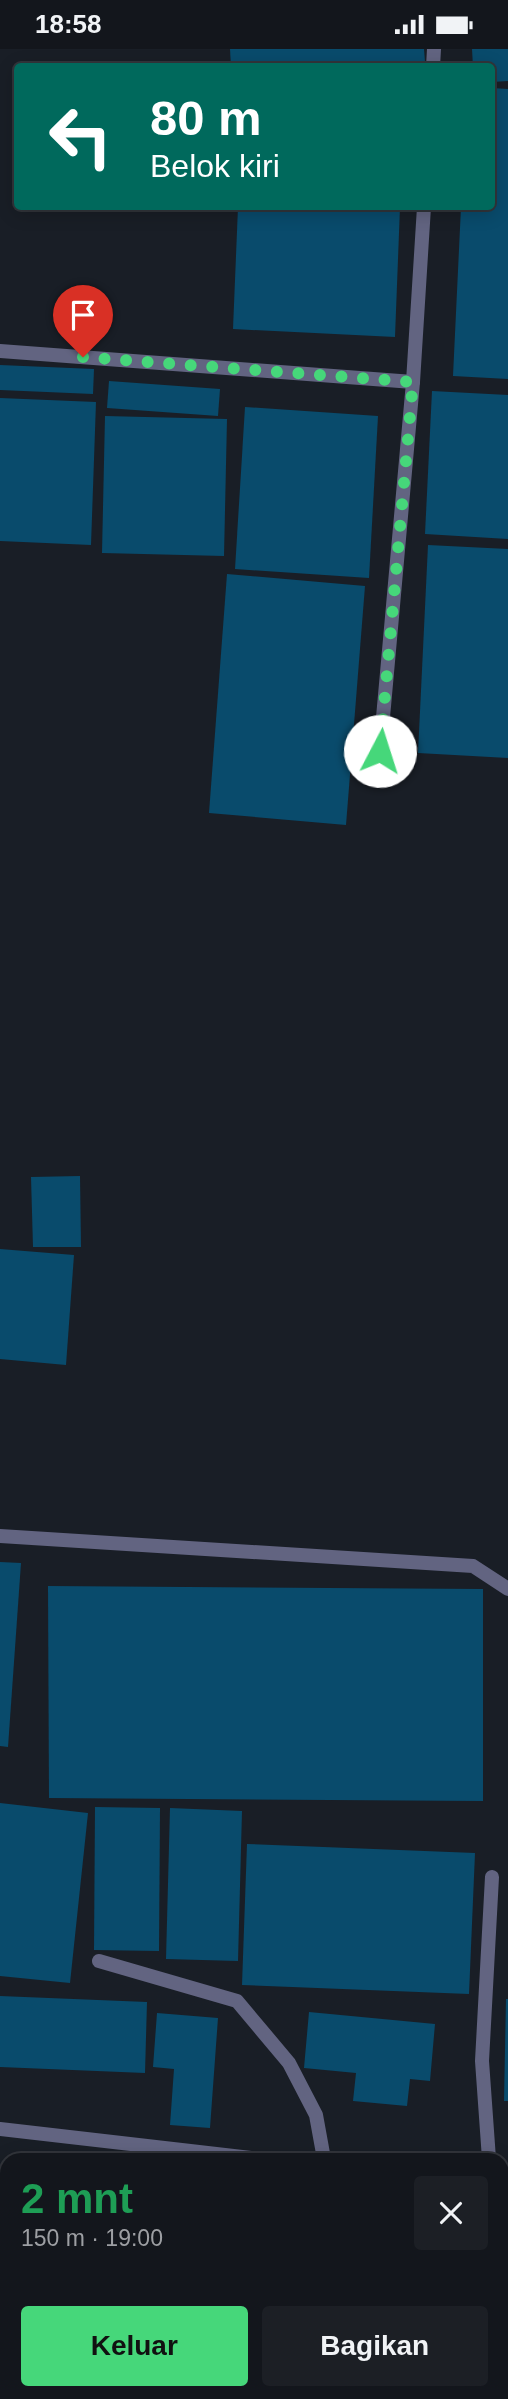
<!DOCTYPE html>
<html lang="id">
<head>
<meta charset="utf-8">
<style>
	body { margin:0; font-family:Arial,sans-serif; background:#1c1f25; color:#f1f3f6; height:100vh; display:flex; flex-direction:column; font-size:26px; white-space:nowrap }
	* { box-sizing:border-box; margin:0 }
	p { font-size:23px; color:#9d9fa3 }
	.icon { flex:none; width:38px; height:38px; fill:none; stroke:currentColor; stroke-width:2; stroke-linecap:round; stroke-linejoin:round }
	.map { position:relative; flex:1; overflow:hidden }
	.sheet { position:absolute; left:0px; top:2104px; width:509px; height:247px; display:flex; flex-direction:column; background:#13161c; border-radius:21px 21px 0 0; box-shadow:0 4px 18px #0003,0 0 0 2px #32353b }
	.sheet>* { flex:none }
	.banner { position:absolute; left:14px; top:14px; width:481px; height:147px; border-radius:7px; box-shadow:0 4px 18px #0003,0 0 0 2px #32353b; background:#00695c; color:#fff; overflow:hidden }
	.pin { position:absolute; display:grid; place-items:center; width:60px; height:60px; color:#fff; margin:-72px -30px; border-radius:50% 50% 50% 0; rotate:-45deg; box-shadow:0 0 7px #0007 }
	.pin .icon { rotate:45deg }
	.me { position:absolute; width:77px; margin:-38px; rotate:5deg; stroke-linejoin:round; filter:drop-shadow(0 0 5px #0008) }
	.turn { display:flex; align-items:center; gap:24px; height:147px; padding:0 21px; font-size:32px }
	.turn .icon { width:91px; height:91px; stroke-width:2.5 }
	.turn b { display:block; font-size:49px; line-height:60px }
	.round { display:grid; place-items:center; flex:none; width:74px; height:74px; border-radius:7px; background:#1c1f25 }
	.headline { display:flex; align-items:center; justify-content:space-between; height:119px; padding:0 21px }
	h1 { font-size:42px; font-weight:800; line-height:52px; color:#1e9e55 }
	.cta { display:flex; gap:14px; margin-top:auto; padding:14px 21px }
	.cta a { flex:1; height:80px; border-radius:7px; background:#46d77a; color:#111; font-size:28px; font-weight:800; line-height:80px; text-align:center }
	.cta a+a { background:#1c1f25; color:#f1f3f6 }
	.status { display:flex; justify-content:space-between; align-items:center; height:49px; padding:0 35px; background:#13161c; direction:ltr }
	.status svg { height:19px; fill:currentColor }
	.map>svg:first-child { display:block }
	.building { fill:#094b6c }
	.lines { fill:none; stroke-linecap:round; stroke-linejoin:round }
	.service { stroke:#626481; stroke-width:14 }
	.route { stroke:#46d77a; stroke-width:12; stroke-dasharray:0 21.6 }
</style>
</head>
<body>
<div class="status"><b>18:58</b><svg viewBox="0 0 49 12"><path d="M0 12V9h3v3zM5 12V6h3v6zM10 12V3h3v9zM15 12V0h3v12zM26 1h20v11H26zM47 4h2v5h-2z"/></svg></div>
<div class="map">
<svg width="508" height="2350" viewBox="0 0 508 2350">
	<rect width="100%" height="100%" fill="#191e26"/>
	<g class="building">
		<polygon points="230,0 424,0 425,13 231,18"/>
		<polygon points="472,0 508,0 508,32 492,33 492,18 473,18"/>
		<polygon points="492,39 508,40 508,330 453,327 461,158 492,158"/>
		<polygon points="238,158 400,158 395,288 233,280"/>
		<polygon points="0,316 94,320 93,345 0,341"/>
		<polygon points="109,332 220,340 218,367 107,359"/>
		<polygon points="432,342 508,346 508,490 425,485"/>
		<polygon points="0,349 96,353 91,496 0,492"/>
		<polygon points="245,358 378,367 369,529 235,520"/>
		<polygon points="105,367 227,370 224,507 102,504"/>
		<polygon points="428,496 508,500 508,709 418,704"/>
		<polygon points="227,525 365,537 346,776 209,764"/>
		<polygon points="80,1127 81,1198 33,1198 31,1128"/>
		<polygon points="0,1200 74,1206 66,1316 0,1310"/>
		<polygon points="0,1513 21,1514 8,1698 0,1697"/>
		<polygon points="48,1537 483,1540 483,1752 49,1749"/>
		<polygon points="0,1754 88,1764 70,1934 0,1927"/>
		<polygon points="95,1758 160,1759 159,1902 94,1901"/>
		<polygon points="170,1759 242,1762 238,1912 166,1910"/>
		<polygon points="247,1795 475,1804 469,1945 242,1936"/>
		<polygon points="0,1947 147,1953 145,2024 0,2018"/>
		<polygon points="506,1950 508,1950 508,2052 504,2052"/>
		<polygon points="309,1963 435,1975 430,2032 410,2030 407,2057 353,2052 356,2024 304,2019"/>
		<polygon points="157,1964 218,1969 210,2079 170,2076 174,2020 153,2018"/>
		<polygon points="109,2104 155,2108 155,2110 108,2110"/>
		<polygon points="502,2239 508,2239 508,2272 502,2271"/>
		<polygon points="0,2243 7,2243 7,2343 97,2343 96,2350 0,2350"/>
		<polygon points="502,2278 508,2279 508,2350 382,2350 383,2343 502,2343"/>
		<polygon points="104,2343 266,2343 265,2350 103,2350"/>
		<polygon points="273,2343 375,2343 374,2350 273,2350"/>
	</g>
	<g class="lines">
		<g class="service">
			<polyline points="433,18 434,0"/>
			<polyline points="0,302 413,333"/>
			<polyline points="380,702 413,333 424,158"/>
			<polyline points="0,1487 473,1517 508,1540"/>
			<polyline points="99,1912 237,1952 289,2014 316,2066 324,2110"/>
			<polyline points="0,2080 260,2110"/>
			<polyline points="489,2110 482,2012 492,1828"/>
			<polyline points="502,2144 508,2144"/>
			<polyline points="502,2222 508,2217"/>
		</g>
	</g>
	<g class="lines">
		<polyline class="route" points="83,308 413,333 380,702"/>
	</g>
</svg>
<div class="pin" style="left:83px;top:308px;background:#d93025"><svg class="icon" aria-label="arrive" viewBox="0 0 24 24"><path d="M6 21V4h12l-3 4 3 4H6"/></svg></div>
<svg class="me" style="left:380px;top:702px" viewBox="-20 -20 40 40"><circle r="19" fill="#fff"/><path d="M0-13L10 11 0 6-10 11z" fill="#46d77a"/></svg>
<div class="banner">
<div class="turn"><svg class="icon" aria-label="left" viewBox="0 0 24 24"><path d="M17 20v-9H6M10 6l-5 5 5 5"/></svg><div><b>80 m</b>Belok kiri</div></div>
</div>
<section class="sheet">
<div class="headline"><div><h1>2 mnt</h1><p>150 m · 19:00</p></div><a class="round"><svg class="icon" aria-label="close" viewBox="0 0 24 24"><path d="M6 6l12 12M18 6L6 18"/></svg></a></div>
<div class="cta"><a>Keluar</a><a>Bagikan</a></div>
</section>
</div>
</body>
</html>
